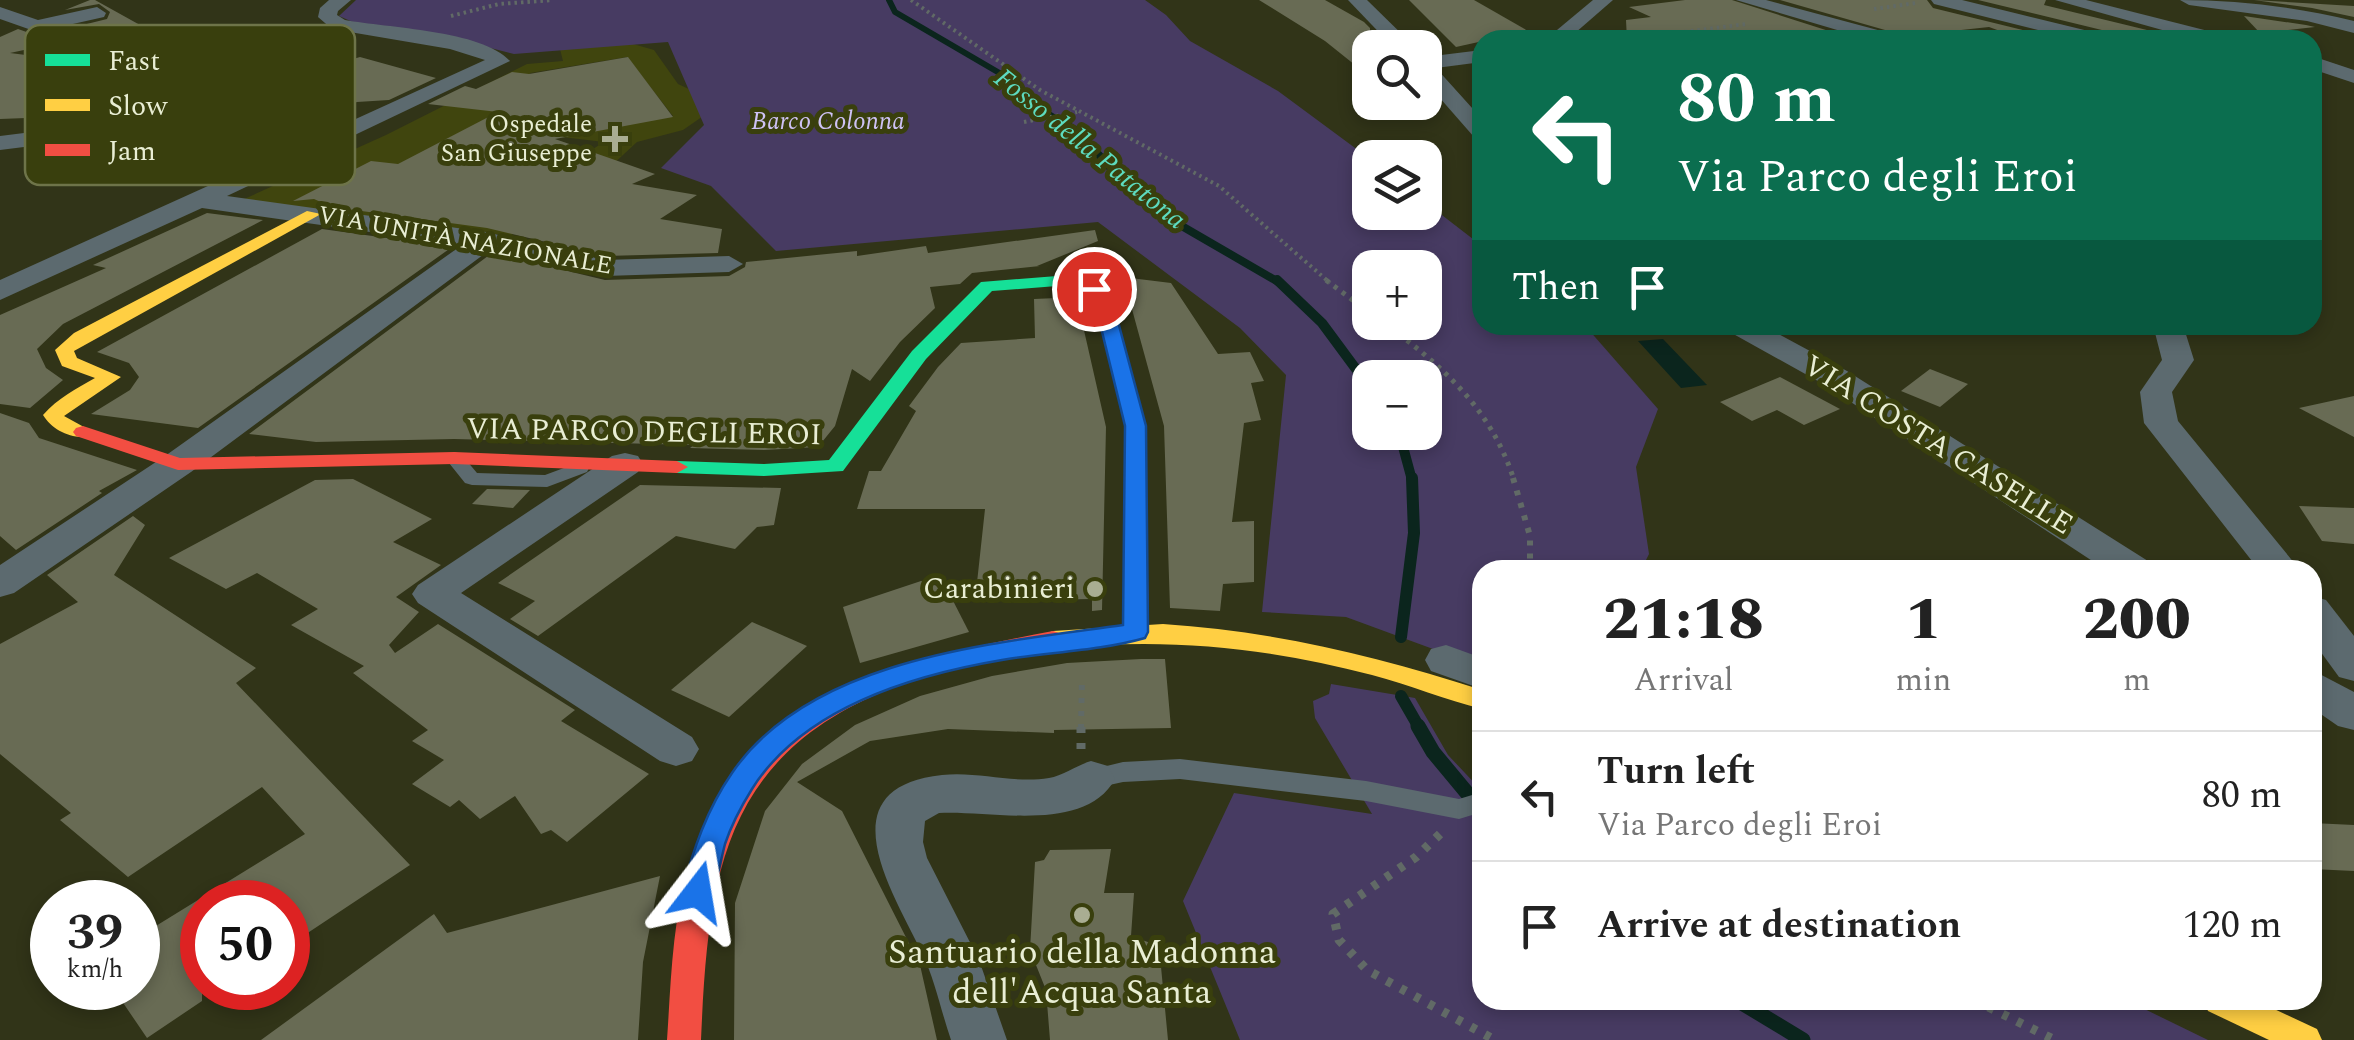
<!DOCTYPE html>
<html lang="en">
<head>
<meta charset="utf-8">
<style>
	body { margin:0; font-family:Spectral,serif; background:#f6f6f6; color:#222; height:100vh; display:flex; flex-direction:column; font-size:38px; white-space:nowrap }
	* { box-sizing:border-box; margin:0 }
	p { font-size:32px; color:#767676 }
	.icon { flex:none; width:55px; height:55px; fill:none; stroke:currentColor; stroke-width:2; stroke-linecap:round; stroke-linejoin:round }
	.map { position:relative; flex:1; overflow:hidden }
	.side { position:absolute; left:1472px; top:560px; width:850px; height:450px; display:flex; flex-direction:column; background:#fff; border-radius:30px; box-shadow:0 5px 15px #0003 }
	.side>* { flex:none }
	.hud { position:absolute; left:1472px; top:30px; width:850px; height:305px; border-radius:30px; box-shadow:0 5px 15px #0003; background:#0b6e4f; color:#fff; overflow:hidden }
	.controls { position:absolute; left:1352px; top:30px; display:grid; gap:20px }
	.controls a { display:grid; place-items:center; width:90px; height:90px; border-radius:20px; background:#fff; box-shadow:0 5px 15px #0003; font-size:50px }
	.speed { position:absolute; left:30px; top:880px; display:flex; gap:20px; font-size:50px; font-weight:700; text-align:center }
	.speed>* { display:grid; place-content:center; width:130px; height:130px; border-radius:50%; background:#fff; box-shadow:0 5px 15px #0003; line-height:1 }
	.speed small { font-size:25px; font-weight:400 }
	.speed .limit { border:15px solid #d22; background:#fff; color:#111 }
	.pin { position:absolute; display:grid; place-items:center; width:85px; height:85px; color:#fff; margin:-42px; border:5px solid #fff; border-radius:50%; box-shadow:0 2px 10px #0007 }
	.me { position:absolute; width:110px; margin:-55px; rotate:14deg; stroke-linejoin:round; filter:drop-shadow(0 0 8px #0008) }
	.turn { display:flex; align-items:center; gap:35px; height:210px; padding:0 40px; font-size:45px }
	.turn .icon { width:130px; height:130px; stroke-width:2.5 }
	.turn b { display:block; font-size:70px; line-height:85px }
	.then { display:flex; align-items:center; height:95px; padding:0 40px; background:#0003; gap:20px; font-size:38px }
	.eta { display:flex; justify-content:space-evenly; align-items:center; height:170px; text-align:center }
	.eta b { font-size:60px; font-weight:800; line-height:70px }
	ul { padding:0; list-style:none }
	li { display:flex; align-items:center; gap:30px; height:130px; padding:0 40px; border-top:2px solid #e0e0e0 }
	li div { flex:1 }
	li b { display:block; font-size:38px }
	li em { font-style:normal }
	.map>svg:first-child { display:block }
	.built { fill:#40450e; fill-rule:evenodd }
	.green { fill:#473b62; fill-rule:evenodd }
	.water { fill:#0b251d }
	.lines { fill:none; stroke-linecap:round; stroke-linejoin:round }
	.stream-far4 { stroke:#0b251d; stroke-width:6 }
	.stream-far3 { stroke:#0b251d; stroke-width:8 }
	.stream-far2 { stroke:#0b251d; stroke-width:10 }
	.stream-far1 { stroke:#0b251d; stroke-width:12 }
	.stream { stroke:#0b251d; stroke-width:15 }
	.building { fill:#686b54 }
	.path-far3 { stroke:#616a66; stroke-width:4; stroke-dasharray:2.5 4; stroke-linecap:butt }
	.path-far2 { stroke:#616a66; stroke-width:5; stroke-dasharray:4 6; stroke-linecap:butt }
	.path-far1 { stroke:#616a66; stroke-width:6; stroke-dasharray:5 8; stroke-linecap:butt }
	.path { stroke:#616a66; stroke-width:9; stroke-dasharray:6 10; stroke-linecap:butt }
	.lane { fill:#5c6a6f; fill-rule:evenodd }
	.street { fill:#5c6a6f; fill-rule:evenodd }
	.fast { fill:#16e098; fill-rule:evenodd }
	.slow { fill:#ffcf43; fill-rule:evenodd }
	.jam { fill:#f24e42; fill-rule:evenodd }
	.route { fill:#1a73e8; stroke:#114b97; stroke-width:2.5 }
	.poi-dot { fill:#a9ad92; stroke:#393f0d; stroke-width:4 }
	.labels { text-anchor:middle; dominant-baseline:central; stroke-width:10; stroke-linejoin:round; paint-order:stroke }
	.far-park-label { font-size:25px; font-style:italic; fill:#cec2f5; stroke:#393f0d }
	.far-poi-label { font-size:25px; fill:#e9eed4; stroke:#393f0d; text-anchor:end }
	.far-street-label { font-size:25px; fill:#e9eed4; stroke:#393f0d }
	.far-water-label { font-size:28px; font-style:italic; fill:#5ddbbf; stroke:#393f0d }
	.street-label { font-size:30px; fill:#e9eed4; stroke:#393f0d }
	.poi-label { font-size:30px; fill:#e9eed4; stroke:#393f0d; text-anchor:end }
	.near-poi-label { font-size:35px; fill:#e9eed4; stroke:#393f0d }
	.key { fill:#393f0d; stroke:#6e7449; stroke-width:2.5 }
	.key-label { font-size:28px; fill:#e9eed4 }
</style>
</head>
<body>
<div class="map">
<svg width="2354" height="1040" viewBox="0 0 2354 1040">
	<rect width="100%" height="100%" fill="#313418"/>
	<path class="built" d="M626,42L654,50L678,84L702,95L709,112L683,130L637,142L596,180L510,236L242,200L386,135L527,64L563,61L559,45ZM627,57L673,116L520,132L604,142L574,161L334,180L434,169L539,91L530,73Z"/>
	<g class="green">
		<path d="M356,0H1145L1166,15L1190,41L1278,91L1370,159V212H1425V202L1482,246V325H1584L1588,329L1658,409L1636,467L1649,554L1641,570H1482V667L1346,617L1262,612L1286,375L1240,328L1098,222L776,251L711,186L661,168L704,125L668,42L514,54L432,33L355,23L339,16ZM1370,268H1425V322H1370ZM1370,378H1425V432H1370Z"/>
		<polygon points="1331,684 1415,698 1448,755 1482,791 1482,1000 2126,1000 2208,1040 1240,1040 1183,901 1234,793 1372,814 1315,718 1313,701 1329,694"/>
	</g>
	<polygon class="water" points="1663,339 1707,385 1681,388 1638,341"/>
	<g class="lines">
		<polyline class="stream-far4" points="889,0 895,12 1008,78 1041,109 1068,126"/>
		<polyline class="stream-far3" points="1064,123 1078,132 1116,174 1146,193 1180,225 1280,283"/>
		<g class="stream-far2">
			<polyline points="1277,280 1322,323 1370,388"/>
			<polyline points="1399,432 1412,480"/>
		</g>
		<g class="stream-far1">
			<polyline points="1401,637 1414,533 1412,478"/>
			<polyline points="1401,696 1420,729"/>
		</g>
		<g class="stream">
			<polyline points="1418,726 1433,752 1482,811"/>
			<polyline points="1737,1000 1803,1040"/>
		</g>
	</g>
	<g class="building">
		<polygon points="90,0 95,0 140,25 10,53 161,72 86,92 52,117 0,119 0,37 18,29 38,36 107,19 110,12 99,4 65,10"/>
		<polygon points="1259,0 1325,0 1364,22 1370,28 1370,77 1325,41"/>
		<polygon points="1409,0 1474,0 1528,31 1456,47"/>
		<polygon points="1685,0 1732,0 1832,32 1767,40 1627,40 1626,20 1651,17 1629,7"/>
		<polygon points="1780,0 1927,0 1933,8 2063,40 2025,40 1989,27 1906,36"/>
		<polygon points="1978,0 2046,0 2044,5 2147,30 2146,40 2116,40 2110,32"/>
		<polygon points="2254,0 2354,6 2354,17 2312,8"/>
		<polygon points="2244,16 2306,25 2315,27 2260,33"/>
		<polygon points="360,57 436,78 389,100 357,102 316,115 252,89"/>
		<polygon points="628,57 673,117 555,139 655,174 632,184 697,195 660,219 722,229 718,253 605,256 487,228 332,207 314,199 293,201 371,161 398,164 498,112 428,104 465,86 476,89 512,72 529,74"/>
		<polygon points="207,213 263,220 63,324 37,349 46,368 63,380 30,408 0,404 0,315 106,268 93,265"/>
		<polygon points="322,229 452,247 198,428 91,414 130,390 139,377 129,363 97,352"/>
		<polygon points="1095,230 1098,241 1037,266 1040,266 972,273 960,284 930,287 935,308 900,342 870,381 852,369 835,426 818,447 764,450 690,448 694,445 454,439 316,442 249,434 492,253 605,280 729,276 745,267 746,262 857,251 857,256 926,246 928,253"/>
		<polygon points="1098,274 1171,283 1218,354 1250,352 1264,381 1251,383 1261,420 1244,423 1232,522 1254,521 1254,582 1223,584 1220,611 1170,608 1164,426 1130,302 1112,278"/>
		<polygon points="1057,298 1078,304 1106,427 1102,610 1092,611 1092,599 975,601 985,509 857,509 869,471 881,471 916,411 909,406 938,367 961,343 1035,338 1034,299"/>
		<polygon points="1930,369 1968,384 1940,407 1901,391"/>
		<polygon points="1780,377 1840,409 1804,425 1777,410 1752,421 1720,402"/>
		<polygon points="2354,396 2354,437 2299,408"/>
		<polygon points="0,413 29,423 39,438 137,470 99,491 102,493 16,550 0,536"/>
		<polygon points="353,479 432,519 393,542 441,565 396,597 419,612 389,645 395,653 438,624 575,710 561,721 649,774 567,842 551,830 541,834 515,796 480,819 459,800 450,807 412,784 444,760 412,741 428,730 353,673 364,666 291,625 318,609 257,573 226,589 169,558 315,480"/>
		<polygon points="640,485 781,488 774,525 757,527 735,549 676,536 538,636 510,619 535,601 498,583"/>
		<polygon points="487,489 530,490 513,508 472,504"/>
		<polygon points="2299,506 2354,508 2354,544 2322,541"/>
		<polygon points="133,516 145,525 114,575 256,668 236,683 410,865 288,946 288,902 202,902 202,1001 147,1038 113,988 138,988 138,937 305,834 262,787 128,877 60,820 71,813 0,754 0,644 78,602 47,575"/>
		<polygon points="921,581 947,589 969,632 860,663 843,607"/>
		<polygon points="752,622 807,646 729,717 671,690"/>
		<polygon points="1141,659 1165,659 1171,728 1054,730 1054,733 948,729 870,741 797,782 842,811 920,965 937,1040 734,1040 735,903 765,811 802,764 855,725 920,696 992,676 1067,663"/>
		<polygon points="2312,823 2354,825 2354,871 2312,869"/>
		<polygon points="1111,849 1104,893 1134,893 1131,936 1159,946 1168,1040 1050,1040 1046,990 1030,950 1035,862 1044,860 1050,850"/>
		<polygon points="660,876 643,962 638,1040 261,1040 434,914 447,933"/>
	</g>
	<g class="lines">
		<g class="path-far3">
			<polyline points="911,0 1040,90 1219,186 1330,283"/>
			<polyline points="1874,9 1916,3"/>
			<polyline points="451,16 499,4 553,0"/>
			<polyline points="1620,40 1747,24"/>
			<polyline points="1024,122 1077,112"/>
		</g>
		<g class="path-far2">
			<polyline points="1326,280 1370,313"/>
			<path d="M1383,322C1442,366 1491,408 1514,480"/>
		</g>
		<g class="path-far1">
			<polyline points="1513,478 1530,536 1530,570"/>
			<polyline points="1081,729 1082,677"/>
		</g>
		<g class="path">
			<polyline points="1081,749 1081,726"/>
			<polyline points="1440,834 1416,857 1333,914 1339,940 1367,970 1495,1040"/>
			<polyline points="1974,1000 2055,1040"/>
		</g>
		<g class="lane">
			<polygon points="454,452 461,454 477,473 545,475 580,462 589,468 587,472 547,487 472,485 465,483 445,458"/>
			<polygon points="1180,759 1366,781 1459,799 1482,792 1482,812 1459,819 1366,801 1180,779 1123,782 1091,789 1082,786 1078,779 1082,772 1123,762"/>
		</g>
		<g class="street">
			<path d="M329,0H351L338,11L337,15L345,20C387,28 482,30 510,61L227,196L486,232L605,260L729,256L743,264L729,272L605,276L491,249L191,472L14,593L0,597V565L165,456L462,245L202,208L0,300V280L305,142L216,115L194,114L72,141L0,150V136L72,127L194,100L218,102L325,133L485,60L450,49L332,29L318,17L320,8Z"/>
			<polygon points="1348,0 1367,0 1416,48 1394,48"/>
			<polygon points="1593,0 1613,0 1567,40 1545,40"/>
			<polygon points="1736,0 1766,0 1900,36 1903,40 1871,40"/>
			<polygon points="1931,0 1962,0 2109,36 2112,40 2078,40 1934,4"/>
			<polygon points="2055,0 2086,0 2228,36 2231,40 2198,40"/>
			<path d="M2180,0C2240,0 2296,7 2354,21V33L2307,21L2189,5Z"/>
			<polygon points="0,7 38,20 97,7 106,13 104,17 37,32 0,19"/>
			<polygon points="1482,50 1482,62 1436,68 1482,119 1482,139 1474,137 1425,81 1425,57"/>
			<polygon points="2312,56 2354,70 2354,83 2312,69"/>
			<polygon points="1724,325 1762,325 1847,371 2148,561 2154,570 2106,570 1825,385 1728,331"/>
			<polygon points="2153,325 2183,325 2194,360 2172,392 2178,421 2300,570 2259,570 2144,423 2140,392 2162,360"/>
			<polygon points="625,453 638,456 643,464 638,472 461,593 692,737 699,749 692,761 676,766 660,761 418,603 412,594 418,585 612,456"/>
			<polygon points="2312,596 2326,600 2354,636 2354,681 2339,677 2312,640"/>
			<polygon points="1446,645 1482,658 1482,689 1431,671 1425,660 1431,649"/>
			<polygon points="2312,670 2354,692 2354,730 2338,726 2312,708"/>
			<path d="M1091,761L1108,766L1115,779C1085,834 991,810 939,813L925,821L923,842L927,858L979,960L1007,1040H951C941,1011 935,980 922,953C893,892 824,788 942,775C978,771 1014,784 1049,778C1063,776 1077,765 1091,761Z"/>
		</g>
		<polygon class="fast" points="1057,276 1100,285 1113,303 1124,346 1122,350 1108,350 1106,346 1095,303 1088,293 1057,286 992,291 926,359 843,471 764,476 677,473 666,467 677,461 764,464 829,460 912,351 981,282"/>
		<g class="slow">
			<path d="M307,211L321,214L74,351L77,358L121,377L64,416L93,432L90,436C72,440 52,430 43,415C58,398 76,389 95,378L62,366L55,350L74,333Z"/>
			<path d="M1163,624C1273,631 1377,656 1482,690V709C1446,700 1410,685 1372,675C1266,647 1163,637 1053,649L1044,646L1040,640L1044,634L1053,631Z"/>
			<polygon points="2203,1000 2255,1000 2317,1029 2322,1040 2269,1040 2208,1011"/>
		</g>
		<g class="jam">
			<polygon points="1115,340 1124,346 1145,427 1149,632 1145,638 1127,638 1123,632 1125,427 1106,346"/>
			<polygon points="83,426 180,458 454,452 677,461 688,467 677,473 454,464 178,470 76,436 73,432 76,428"/>
			<path d="M1053,631L1062,634L1066,640L1062,646C1006,662 947,666 892,688C722,755 708,877 701,1040H667C671,982 672,922 689,865C742,693 897,661 1053,631Z"/>
		</g>
	</g>
	<path class="route" d="M1094,283L1100,285L1113,303L1146,426L1148,632L1145,638C1099,651 1049,652 1002,660C913,675 803,708 752,789C742,805 731,826 725,844C720,863 717,884 709,902L698,906L686,902L682,892C693,850 707,809 732,773C811,657 997,643 1123,625L1125,426L1095,303L1085,289Z"/>
	<g class="poi-dot">
		<path d="M610 124h10v10h10v10h-10v10h-10v-10h-10v-10h10z"/>
		<circle cx="1095" cy="589" r="10"/>
		<circle cx="1082" cy="915" r="10"/>
	</g>
	<g class="labels">
		<g class="far-park-label">
			<text x="828" y="122">Barco Colonna</text>
		</g>
		<g class="far-poi-label">
			<text x="592" y="125">Ospedale<tspan x="592" dy="29">San Giuseppe</tspan></text>
		</g>
		<g class="far-street-label">
			<text transform="translate(465 241) rotate(10)">VIA UNITÀ NAZIONALE</text>
		</g>
		<g class="far-water-label">
			<text transform="translate(1090 149) rotate(39)">Fosso della Patatona</text>
		</g>
		<g class="street-label">
			<text transform="translate(644 432) rotate(1)">VIA PARCO DEGLI EROI</text>
			<text transform="translate(1938 445) rotate(32)">VIA COSTA CASELLE</text>
		</g>
		<g class="poi-label">
			<text x="1075" y="589">Carabinieri</text>
		</g>
		<g class="near-poi-label">
			<text x="1082" y="952">Santuario della Madonna<tspan x="1082" dy="40">dell'Acqua Santa</tspan></text>
		</g>
	</g>
	<rect x="25" y="25" width="330" height="160" rx="15" class="key"/>
	<rect x="45" y="54" width="45" height="12" fill="#16e098"/>
	<rect x="45" y="99" width="45" height="12" fill="#ffcf43"/>
	<rect x="45" y="144" width="45" height="12" fill="#f24e42"/>
	<g class="key-label">
		<text x="108" y="70">Fast</text>
		<text x="108" y="115">Slow</text>
		<text x="108" y="160">Jam</text>
	</g>
</svg>
<div class="controls">
<a><svg class="icon" aria-label="search" viewBox="0 0 24 24"><circle cx="10" cy="10" r="6"/><path d="M15 15l6 6"/></svg></a>
<a><svg class="icon" aria-label="layers" viewBox="0 0 24 24"><path d="M12 4l9 5-9 5-9-5zM3 14l9 5 9-5"/></svg></a>
<a>+</a>
<a>−</a>
</div>
<div class="speed"><div>39<small>km/h</small></div><div class="limit">50</div></div>
<div class="pin" style="left:1094px;top:289px;background:#d93025"><svg class="icon" aria-label="arrive" viewBox="0 0 24 24"><path d="M6 21V4h12l-3 4 3 4H6"/></svg></div>
<svg class="me" style="left:698px;top:892px" viewBox="-20 -20 40 40"><path d="M0-17L14 15 0 8-14 15z" fill="#1a73e8" stroke="#fff" stroke-width="4"/></svg>
<div class="hud">
<div class="turn"><svg class="icon" aria-label="left" viewBox="0 0 24 24"><path d="M17 20v-9H6M10 6l-5 5 5 5"/></svg><div><b>80 m</b>Via Parco degli Eroi</div></div>
<div class="then">Then<svg class="icon" aria-label="arrive" viewBox="0 0 24 24"><path d="M6 21V4h12l-3 4 3 4H6"/></svg></div>
</div>
<section class="side">
<div class="eta">
<div><b>21:18</b><p>Arrival</p></div>
<div><b>1</b><p>min</p></div>
<div><b>200</b><p>m</p></div>
</div>
<ul>
<li><svg class="icon" aria-label="left" viewBox="0 0 24 24"><path d="M17 20v-9H6M10 6l-5 5 5 5"/></svg><div><b>Turn left</b><p>Via Parco degli Eroi</p></div><em>80 m</em></li>
<li><svg class="icon" aria-label="arrive" viewBox="0 0 24 24"><path d="M6 21V4h12l-3 4 3 4H6"/></svg><div><b>Arrive at destination</b></div><em>120 m</em></li>
</ul>
</section>
</div>
</body>
</html>
